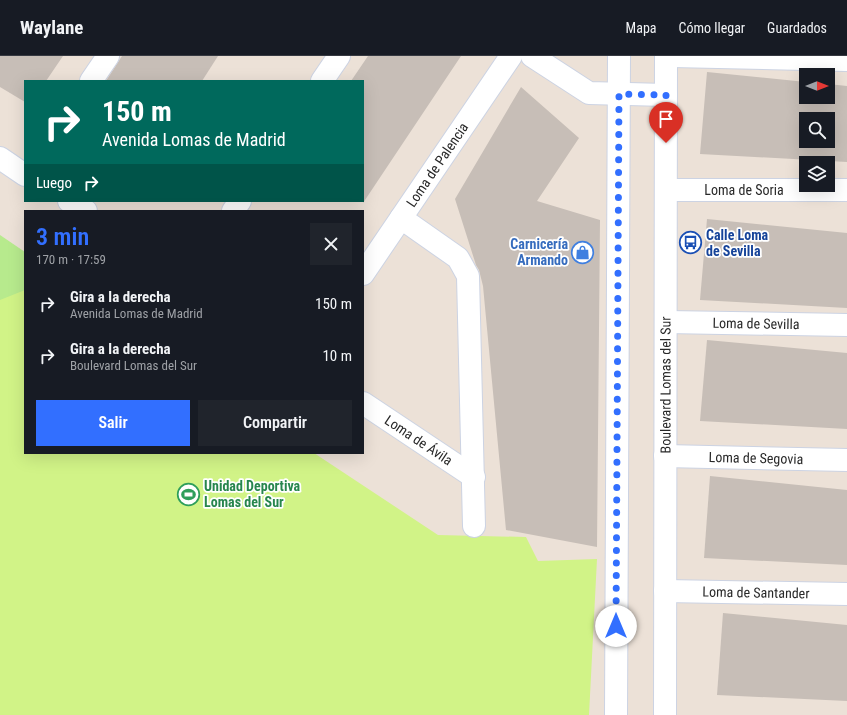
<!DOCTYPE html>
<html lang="es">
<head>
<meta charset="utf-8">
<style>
	body { margin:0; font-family:"Roboto Condensed",sans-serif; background:#20242c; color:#f1f3f6; height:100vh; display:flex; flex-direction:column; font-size:15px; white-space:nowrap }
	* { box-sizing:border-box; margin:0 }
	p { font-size:13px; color:#9ea1a6 }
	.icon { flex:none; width:22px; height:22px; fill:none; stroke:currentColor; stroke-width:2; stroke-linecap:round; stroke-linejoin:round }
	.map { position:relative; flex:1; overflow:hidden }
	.drawer { position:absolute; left:24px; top:154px; width:340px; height:244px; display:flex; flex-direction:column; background:#171b24; border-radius:0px; box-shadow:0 4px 16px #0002 }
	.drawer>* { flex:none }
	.top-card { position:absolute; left:24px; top:24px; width:340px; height:122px; border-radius:0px; box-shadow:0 4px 16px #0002; background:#00695c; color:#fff; overflow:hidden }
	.needle { width:26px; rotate:90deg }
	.fabs { position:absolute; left:799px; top:12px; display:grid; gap:8px }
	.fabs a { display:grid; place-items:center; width:36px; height:36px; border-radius:0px; background:#171b24; box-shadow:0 4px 16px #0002; font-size:20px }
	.pin { position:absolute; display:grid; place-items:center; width:34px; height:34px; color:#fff; margin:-41px -17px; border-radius:50% 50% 50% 0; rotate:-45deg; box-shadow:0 0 4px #0007 }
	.pin .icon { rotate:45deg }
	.me { position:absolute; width:44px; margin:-22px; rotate:0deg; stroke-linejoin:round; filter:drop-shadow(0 0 3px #0008) }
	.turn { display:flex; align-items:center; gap:14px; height:84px; padding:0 12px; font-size:18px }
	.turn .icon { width:52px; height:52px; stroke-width:2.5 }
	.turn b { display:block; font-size:28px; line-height:34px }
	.then { display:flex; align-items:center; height:38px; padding:0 12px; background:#0003; gap:8px; font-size:15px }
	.round { display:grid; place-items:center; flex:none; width:42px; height:42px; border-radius:0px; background:#20242c }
	.summary { display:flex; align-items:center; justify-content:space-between; height:68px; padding:0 12px }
	h1 { font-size:24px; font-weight:600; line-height:30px; color:#326fff }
	.button { display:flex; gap:8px; margin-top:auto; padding:8px 12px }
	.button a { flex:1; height:46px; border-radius:0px; background:#326fff; color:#fff; font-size:16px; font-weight:600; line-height:46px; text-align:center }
	.button a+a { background:#20242c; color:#f1f3f6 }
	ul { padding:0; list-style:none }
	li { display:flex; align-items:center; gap:12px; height:52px; padding:0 12px }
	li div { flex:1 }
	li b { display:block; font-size:15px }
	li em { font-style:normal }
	header { display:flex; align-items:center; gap:24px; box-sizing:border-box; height:56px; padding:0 20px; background:#171b24; border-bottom:1px solid #363941 }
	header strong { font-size:19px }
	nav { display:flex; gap:22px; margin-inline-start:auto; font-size:14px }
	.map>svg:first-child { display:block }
	.green { fill:#b7ea8d }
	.pitch { fill:#d1f387 }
	.building { fill:#c7beb7; fill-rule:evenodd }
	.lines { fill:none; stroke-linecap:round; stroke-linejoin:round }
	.street-casing { stroke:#ccd3e3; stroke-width:24 }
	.secondary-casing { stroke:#ccd3e3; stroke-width:24 }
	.street { stroke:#fff; stroke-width:22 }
	.secondary { stroke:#fff; stroke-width:22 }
	.route { stroke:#326fff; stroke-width:7; stroke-dasharray:0 12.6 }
	.labels { text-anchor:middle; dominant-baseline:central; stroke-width:3.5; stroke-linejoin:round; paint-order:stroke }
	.street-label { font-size:14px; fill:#282828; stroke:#fff }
	.transit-label { font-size:14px; font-weight:bold; fill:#164399; stroke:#fff; text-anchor:start }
	.shop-label { font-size:14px; font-weight:bold; fill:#366cbe; stroke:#fff; text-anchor:end }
	.leisure-label { font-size:14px; font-weight:bold; fill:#27864d; stroke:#fff; text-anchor:start }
</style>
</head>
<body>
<header>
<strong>Waylane</strong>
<nav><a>Mapa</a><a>Cómo llegar</a><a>Guardados</a></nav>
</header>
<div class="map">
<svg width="847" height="659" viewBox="0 0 847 659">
	<rect width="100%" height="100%" fill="#ece1d7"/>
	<polygon class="green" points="0,179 25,196 25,253 0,260"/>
	<polygon class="pitch" points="25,234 25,397 314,397 438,479 526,481 538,505 597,503 589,659 0,659 0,244"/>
	<g class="building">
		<polygon points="0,0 63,0 46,25 25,25 25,46 0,31"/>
		<polygon points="122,0 218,0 202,25 106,25"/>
		<polygon points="368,0 461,0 363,147 363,25 351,25"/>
		<path d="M707,16L806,26V41H828V28L847,30V106L700,98ZM806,63H828V85H806Z"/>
		<polygon points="521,31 579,82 537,145 600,164 597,491 506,474 483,230 479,214 476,209 455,143"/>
		<polygon points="707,163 847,177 847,252 700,244"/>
		<polygon points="707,284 847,297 847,373 700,365"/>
		<polygon points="710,420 847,434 847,509 704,502"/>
		<polygon points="723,557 847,569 847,645 717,639"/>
	</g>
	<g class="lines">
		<defs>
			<g id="street">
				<polyline points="672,0 847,4"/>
				<polyline points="91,25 108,0"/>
				<polyline points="322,25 339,0"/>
				<polyline points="0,102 25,119"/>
				<path id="s1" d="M666,134H847"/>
				<polyline points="69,145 86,155"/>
				<polyline points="233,155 240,145"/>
				<polyline points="401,162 458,202 468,220 474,470"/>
				<path id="s2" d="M363,218L511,0"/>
				<path id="s3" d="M666,266L847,269"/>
				<path id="s4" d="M363,347L474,421"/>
				<path id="s5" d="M665,400L847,404"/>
				<path id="s6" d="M665,535L847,538"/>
			</g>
			<g id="secondary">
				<polyline points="532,0 589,37 666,39"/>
				<polyline points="616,659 619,0"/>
				<path id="s7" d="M665,659L666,0"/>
			</g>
		</defs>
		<use href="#street" class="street-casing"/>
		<use href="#secondary" class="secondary-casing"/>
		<use href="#street" class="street"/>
		<use href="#secondary" class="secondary"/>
	</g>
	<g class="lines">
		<polyline class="route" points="616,570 619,38 666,39 666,87"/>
	</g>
	<defs>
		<symbol id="bus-ring" viewBox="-11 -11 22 22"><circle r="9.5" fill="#fff" stroke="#1a4fb4" stroke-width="1.5"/><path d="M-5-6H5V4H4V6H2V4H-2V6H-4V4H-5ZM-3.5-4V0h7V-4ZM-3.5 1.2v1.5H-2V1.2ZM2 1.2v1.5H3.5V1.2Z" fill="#1a4fb4"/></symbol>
		<symbol id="shop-ring" viewBox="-11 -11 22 22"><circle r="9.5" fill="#fff" stroke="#3f7fe0" stroke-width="1.5"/><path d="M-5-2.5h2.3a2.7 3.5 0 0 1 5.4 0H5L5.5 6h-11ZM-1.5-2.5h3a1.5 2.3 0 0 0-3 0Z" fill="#3f7fe0"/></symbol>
		<symbol id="stadium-ring" viewBox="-11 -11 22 22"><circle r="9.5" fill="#fff" stroke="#2e9e5b" stroke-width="1.5"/><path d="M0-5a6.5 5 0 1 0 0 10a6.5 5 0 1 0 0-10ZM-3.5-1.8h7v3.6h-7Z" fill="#2e9e5b"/></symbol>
	</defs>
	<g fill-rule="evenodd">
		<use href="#bus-ring" x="678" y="174" width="25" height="25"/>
		<use href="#shop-ring" x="570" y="184" width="25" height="25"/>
		<use href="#stadium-ring" x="176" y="426" width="25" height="25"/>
	</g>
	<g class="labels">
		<g class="street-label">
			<text stroke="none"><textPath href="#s2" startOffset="132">Loma de Palencia</textPath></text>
			<text stroke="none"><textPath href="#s1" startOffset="78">Loma de Soria</textPath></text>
			<text stroke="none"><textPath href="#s3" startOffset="90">Loma de Sevilla</textPath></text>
			<text stroke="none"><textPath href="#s7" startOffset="330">Boulevard Lomas del Sur</textPath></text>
			<text stroke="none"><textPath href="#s4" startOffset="67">Loma de Ávila</textPath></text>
			<text stroke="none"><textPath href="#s5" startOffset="91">Loma de Segovia</textPath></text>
			<text stroke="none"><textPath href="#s6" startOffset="91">Loma de Santander</textPath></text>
		</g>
		<g class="transit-label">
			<text x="706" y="179">Calle Loma<tspan x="706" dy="16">de Sevilla</tspan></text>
		</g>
		<g class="shop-label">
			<text x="568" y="188">Carnicería<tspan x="568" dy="16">Armando</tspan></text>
		</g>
		<g class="leisure-label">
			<text x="204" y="430">Unidad Deportiva<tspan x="204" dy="16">Lomas del Sur</tspan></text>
		</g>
	</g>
</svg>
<div class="fabs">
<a><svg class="needle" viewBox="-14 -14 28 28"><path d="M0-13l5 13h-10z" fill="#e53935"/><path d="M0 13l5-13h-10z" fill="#9ea1a6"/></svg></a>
<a><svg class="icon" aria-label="search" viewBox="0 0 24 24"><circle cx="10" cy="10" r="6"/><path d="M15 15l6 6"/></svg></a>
<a><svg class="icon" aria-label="layers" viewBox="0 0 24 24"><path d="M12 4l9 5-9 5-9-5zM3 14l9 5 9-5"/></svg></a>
</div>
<div class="pin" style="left:666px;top:87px;background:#d93025"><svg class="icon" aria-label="arrive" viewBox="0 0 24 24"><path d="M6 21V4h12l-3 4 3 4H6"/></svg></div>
<svg class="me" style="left:616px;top:570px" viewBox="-20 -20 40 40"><circle r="19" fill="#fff"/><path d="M0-13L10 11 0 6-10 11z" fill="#326fff"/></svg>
<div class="top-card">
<div class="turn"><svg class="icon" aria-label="right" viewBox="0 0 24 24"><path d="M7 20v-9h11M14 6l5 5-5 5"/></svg><div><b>150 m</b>Avenida Lomas de Madrid</div></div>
<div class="then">Luego<svg class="icon" aria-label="right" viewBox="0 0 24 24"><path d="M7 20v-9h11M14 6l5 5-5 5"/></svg></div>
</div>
<section class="drawer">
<div class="summary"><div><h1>3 min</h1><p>170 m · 17:59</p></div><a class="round"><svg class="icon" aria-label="close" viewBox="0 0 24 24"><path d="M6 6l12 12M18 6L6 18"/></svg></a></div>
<ul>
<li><svg class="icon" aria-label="right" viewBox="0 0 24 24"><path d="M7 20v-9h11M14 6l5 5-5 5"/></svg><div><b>Gira a la derecha</b><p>Avenida Lomas de Madrid</p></div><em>150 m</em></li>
<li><svg class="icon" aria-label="right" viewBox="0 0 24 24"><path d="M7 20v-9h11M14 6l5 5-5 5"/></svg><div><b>Gira a la derecha</b><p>Boulevard Lomas del Sur</p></div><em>10 m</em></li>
</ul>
<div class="button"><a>Salir</a><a>Compartir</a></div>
</section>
</div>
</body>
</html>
